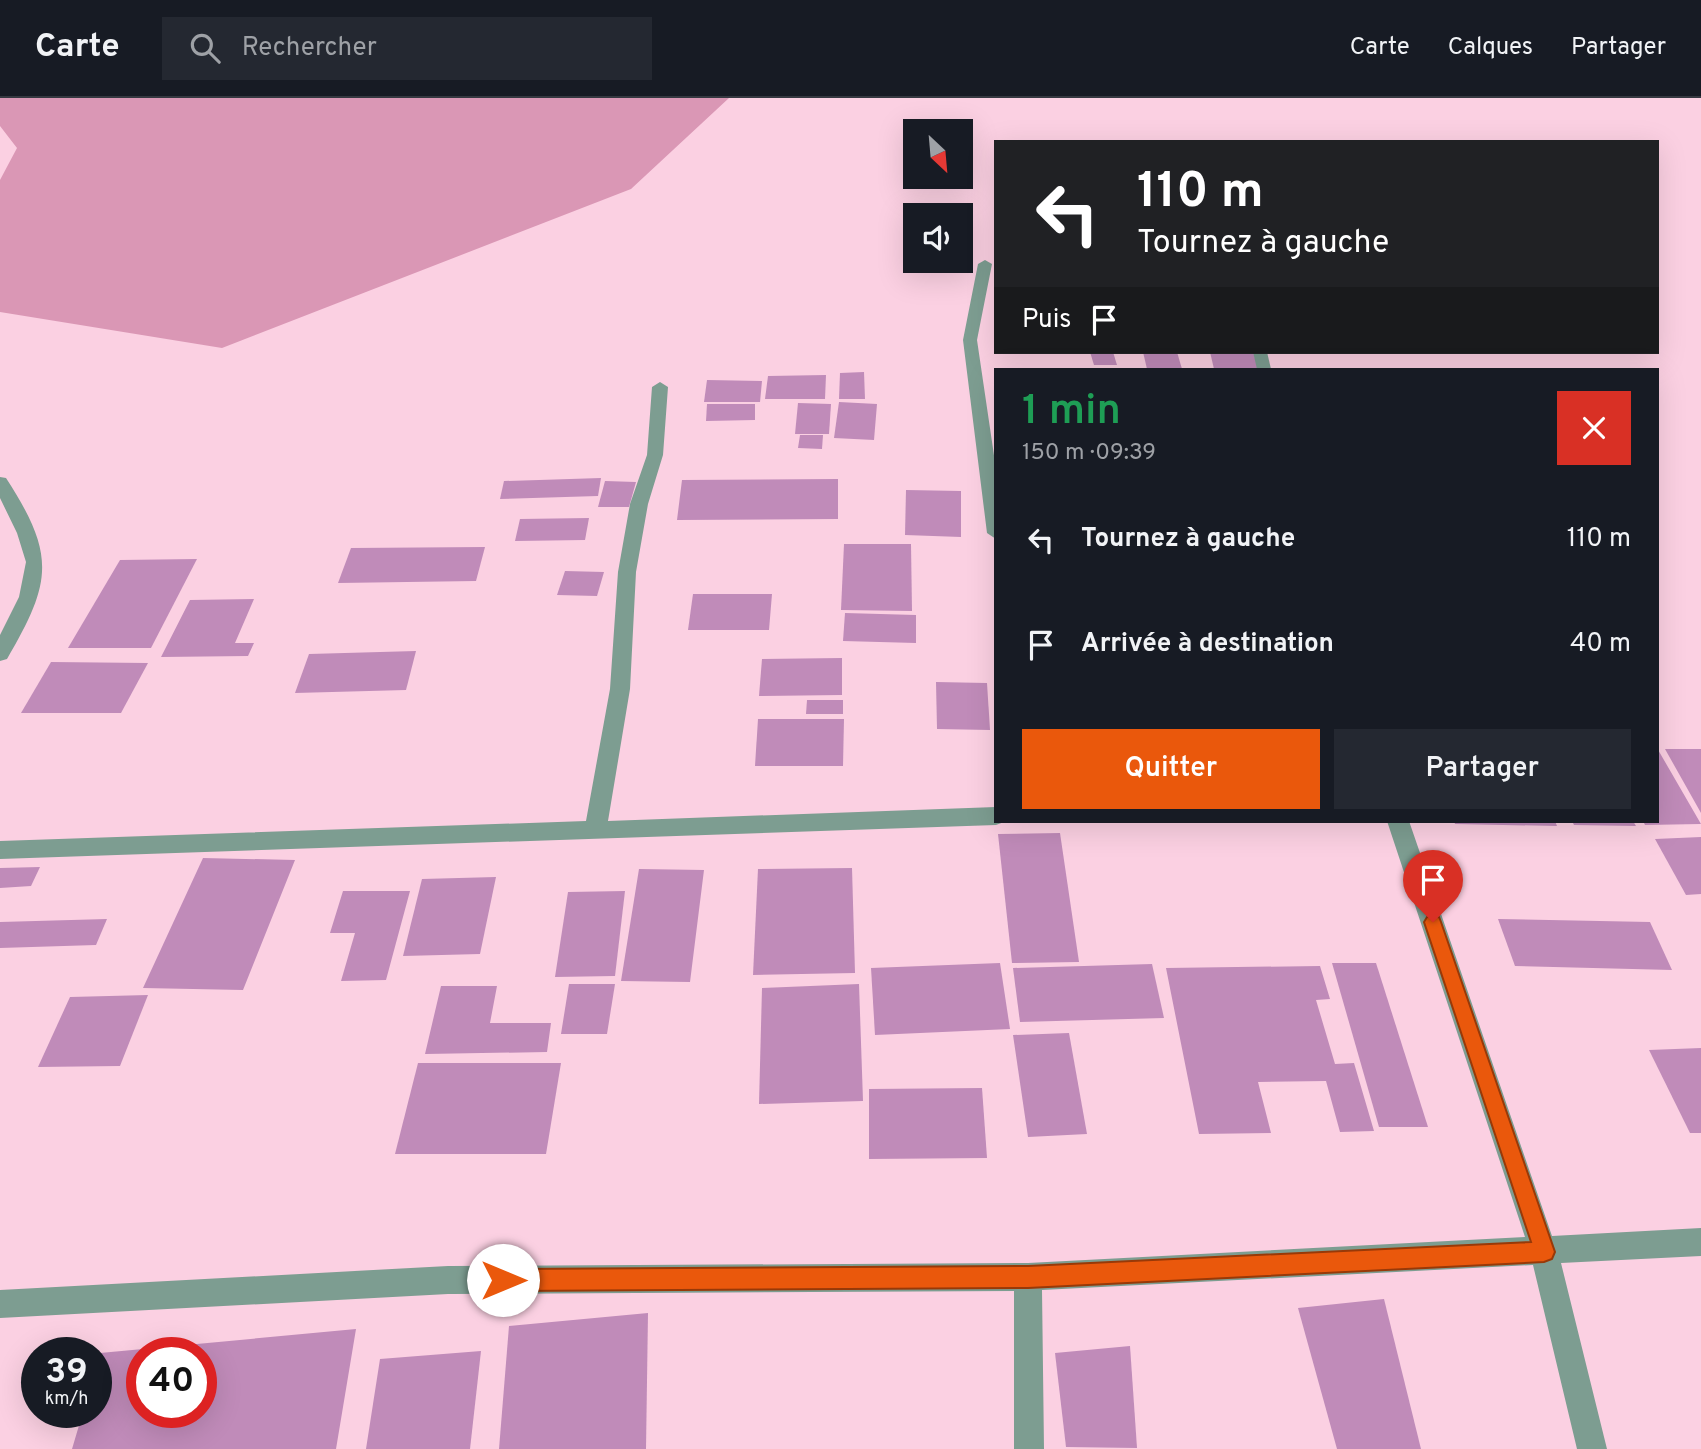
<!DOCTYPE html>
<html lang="fr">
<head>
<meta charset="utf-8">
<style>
	body { margin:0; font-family:Overpass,sans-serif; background:#242831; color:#f1f3f6; height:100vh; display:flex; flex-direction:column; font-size:26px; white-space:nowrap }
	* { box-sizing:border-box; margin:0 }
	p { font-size:23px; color:#9ea1a6 }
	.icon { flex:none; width:38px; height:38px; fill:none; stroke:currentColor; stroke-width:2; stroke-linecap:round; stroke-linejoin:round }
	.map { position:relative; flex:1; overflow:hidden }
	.side { position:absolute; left:994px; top:270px; width:665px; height:455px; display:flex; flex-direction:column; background:#171b24; border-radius:0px; box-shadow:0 7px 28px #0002 }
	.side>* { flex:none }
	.hud { position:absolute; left:994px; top:42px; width:665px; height:214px; border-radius:0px; box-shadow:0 7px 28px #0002; background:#202124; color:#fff; overflow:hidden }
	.needle { width:46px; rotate:154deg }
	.fabs { position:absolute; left:903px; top:21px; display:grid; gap:14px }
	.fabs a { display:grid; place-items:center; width:70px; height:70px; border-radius:0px; background:#171b24; box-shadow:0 7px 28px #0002; font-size:35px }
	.speed { position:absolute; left:21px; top:1239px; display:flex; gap:14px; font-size:35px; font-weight:700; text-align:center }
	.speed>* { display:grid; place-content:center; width:91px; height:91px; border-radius:50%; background:#171b24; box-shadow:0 7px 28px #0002; line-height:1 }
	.speed small { font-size:18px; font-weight:400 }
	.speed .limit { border:10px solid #d22; background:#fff; color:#111 }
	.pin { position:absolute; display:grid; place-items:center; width:60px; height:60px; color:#fff; margin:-72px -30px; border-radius:50% 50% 50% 0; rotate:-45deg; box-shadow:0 0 7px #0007 }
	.pin .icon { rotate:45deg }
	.me { position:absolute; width:77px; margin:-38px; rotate:90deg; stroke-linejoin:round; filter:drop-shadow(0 0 5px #0008) }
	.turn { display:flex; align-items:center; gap:24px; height:147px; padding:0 28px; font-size:32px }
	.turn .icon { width:91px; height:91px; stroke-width:2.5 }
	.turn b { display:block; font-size:49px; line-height:60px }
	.then { display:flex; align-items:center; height:66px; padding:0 28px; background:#0003; gap:14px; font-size:26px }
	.round { display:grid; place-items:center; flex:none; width:74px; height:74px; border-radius:0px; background:#242831 }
	.head { display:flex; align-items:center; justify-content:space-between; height:119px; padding:0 28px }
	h1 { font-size:42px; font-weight:600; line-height:52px; color:#1e9e55 }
	.action { display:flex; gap:14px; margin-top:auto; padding:14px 28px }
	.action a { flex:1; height:80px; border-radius:0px; background:#ea580c; color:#fff; font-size:28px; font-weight:600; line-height:80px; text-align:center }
	.action a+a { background:#242831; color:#f1f3f6 }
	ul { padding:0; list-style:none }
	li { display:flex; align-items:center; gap:21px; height:105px; padding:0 28px }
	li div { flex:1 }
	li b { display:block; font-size:26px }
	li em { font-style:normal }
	header { display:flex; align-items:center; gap:42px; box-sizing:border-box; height:98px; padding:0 35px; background:#171b24; border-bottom:2px solid #363941 }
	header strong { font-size:33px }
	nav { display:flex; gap:38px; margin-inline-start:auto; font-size:24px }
	.search { width:490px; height:63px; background:#242831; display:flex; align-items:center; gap:18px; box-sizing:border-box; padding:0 24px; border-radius:0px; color:#9ea1a6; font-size:26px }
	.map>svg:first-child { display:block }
	.water { fill:#da97b5 }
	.building { fill:#c08bb9; fill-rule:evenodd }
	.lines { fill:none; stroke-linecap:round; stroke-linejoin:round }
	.minor { fill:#7d9d91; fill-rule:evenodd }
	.route { fill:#ea580c; stroke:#983908; stroke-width:2 }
</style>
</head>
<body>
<header>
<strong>Carte</strong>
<div class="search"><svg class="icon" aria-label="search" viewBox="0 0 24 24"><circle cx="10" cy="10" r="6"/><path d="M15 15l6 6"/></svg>Rechercher</div>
<nav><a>Carte</a><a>Calques</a><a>Partager</a></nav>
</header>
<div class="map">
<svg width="1701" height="1351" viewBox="0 0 1701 1351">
	<rect width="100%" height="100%" fill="#fbd0e2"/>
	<polygon class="water" points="0,0 729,0 631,91 222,250 0,214 0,82 17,50 0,28"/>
	<g class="building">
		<polygon points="1090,254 1113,254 1117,267 1094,267"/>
		<polygon points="1143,254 1177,254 1182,271 1147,271"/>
		<polygon points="1210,254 1253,254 1259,271 1214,271"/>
		<polygon points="864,274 865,301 839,301 840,275"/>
		<polygon points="826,277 825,301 765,301 768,278"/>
		<polygon points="707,282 762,283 760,304 704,304"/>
		<polygon points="839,304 877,306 874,342 834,340"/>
		<polygon points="798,305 831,306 829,336 795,336"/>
		<polygon points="707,306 755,306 755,322 706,323"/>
		<polygon points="800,337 823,337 822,351 798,350"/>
		<polygon points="601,380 598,398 500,401 504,383"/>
		<polygon points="838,381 838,421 677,422 682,382"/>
		<polygon points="605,383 636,384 629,409 598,409"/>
		<polygon points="906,392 961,393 961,439 905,437"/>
		<polygon points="589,420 585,442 515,443 520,421"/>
		<polygon points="844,446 911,446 912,513 841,512"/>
		<polygon points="485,449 476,483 338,485 351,450"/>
		<polygon points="197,461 151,550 68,550 120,462"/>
		<polygon points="565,473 604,474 597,498 557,497"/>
		<polygon points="693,496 772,496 769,532 688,532"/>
		<polygon points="254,501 235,545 254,545 248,558 161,559 190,502"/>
		<polygon points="845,515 916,517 916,545 843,543"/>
		<polygon points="416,553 406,592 295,595 309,556"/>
		<polygon points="842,560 842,597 759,598 762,561"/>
		<polygon points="51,564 148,565 121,615 21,615"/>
		<polygon points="936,584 987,585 990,632 937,631"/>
		<polygon points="807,602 843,602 843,616 806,616"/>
		<polygon points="758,621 844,621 843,668 755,668"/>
		<polygon points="1657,650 1701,726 1645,727 1643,723 1657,723"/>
		<polygon points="1665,651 1701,651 1701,715"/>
		<polygon points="1454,723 1555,723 1557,728 1455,726"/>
		<polygon points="1572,723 1633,723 1636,728 1574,727"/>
		<polygon points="1060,735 1079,864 1012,865 998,736"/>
		<polygon points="1701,739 1701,796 1686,797 1655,741"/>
		<polygon points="203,760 295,762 243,892 143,890"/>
		<polygon points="40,769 31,788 0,790 0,770"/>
		<polygon points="852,770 855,875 753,877 758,771"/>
		<polygon points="639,771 704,772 690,884 621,883"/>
		<polygon points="496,779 480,856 403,858 422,781"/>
		<polygon points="343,793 410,793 386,882 341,883 355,835 330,835"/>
		<polygon points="625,793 615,878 555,879 568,794"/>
		<polygon points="107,821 96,847 0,850 0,824"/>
		<polygon points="1498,821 1650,824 1672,872 1515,868"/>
		<polygon points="1000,865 1010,931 875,937 871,870"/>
		<polygon points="1332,865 1376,865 1428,1029 1379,1029"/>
		<polygon points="1152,866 1164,920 1020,924 1013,870"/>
		<polygon points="1320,868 1330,901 1316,902 1335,966 1354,965 1374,1033 1340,1034 1326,983 1258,984 1271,1035 1199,1036 1166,870"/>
		<polygon points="569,886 615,886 607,936 561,936"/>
		<polygon points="859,886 863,1003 759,1006 762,890"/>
		<polygon points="441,888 497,888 490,925 551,925 547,954 425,956"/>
		<polygon points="148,897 120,968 38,969 70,899"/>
		<polygon points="1069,935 1087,1036 1028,1039 1013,937"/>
		<polygon points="1701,950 1701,1035 1690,1035 1649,952"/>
		<polygon points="418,965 561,965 546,1056 395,1056"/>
		<polygon points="982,990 987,1060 869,1061 869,991"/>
		<polygon points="1384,1201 1421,1351 1337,1351 1298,1210"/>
		<polygon points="648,1215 646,1351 499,1351 509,1228"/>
		<path d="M356,1231L336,1351H72L83,1314H96V1269L100,1255ZM142,1255H201V1314H142Z"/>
		<polygon points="1130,1248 1137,1350 1066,1349 1055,1255"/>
		<polygon points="481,1253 470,1351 366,1351 380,1261"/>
	</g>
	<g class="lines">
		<g class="minor">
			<polygon points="985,162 992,166 977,242 996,371 996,441 987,435 963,242 978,166"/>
			<polygon points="1253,254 1267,254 1271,271 1257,271"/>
			<polygon points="660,284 668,289 663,357 648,406 636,474 630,591 608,723 996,709 996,723 1004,724 996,727 0,761 0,743 586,723 610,591 618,474 630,406 647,357 652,289"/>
			<path d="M0,379L6,380C56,457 52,484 7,561L0,563V537L19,499L26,464L17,435L0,400Z"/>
			<polygon points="1387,723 1409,723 1552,1138 1701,1130 1701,1158 1561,1165 1607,1351 1577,1351 1533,1167 1042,1192 1044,1351 1014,1351 1014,1193 448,1196 0,1220 0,1192 448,1168 1028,1165 1525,1139"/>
		</g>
	</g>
	<polygon class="route" points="1433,817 1439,819 1441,824 1555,1154 1552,1161 1544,1164 1028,1190 503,1193 496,1190 493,1182 496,1174 503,1171 1028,1168 1531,1144 1424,824 1427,819"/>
</svg>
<div class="fabs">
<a><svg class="needle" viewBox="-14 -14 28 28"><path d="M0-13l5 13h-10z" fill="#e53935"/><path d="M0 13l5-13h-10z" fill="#9ea1a6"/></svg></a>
<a><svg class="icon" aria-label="sound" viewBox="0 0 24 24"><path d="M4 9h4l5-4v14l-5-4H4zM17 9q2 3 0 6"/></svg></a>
</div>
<div class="speed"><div>39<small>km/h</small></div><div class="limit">40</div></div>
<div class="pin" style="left:1433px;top:824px;background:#d93025"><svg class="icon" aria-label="arrive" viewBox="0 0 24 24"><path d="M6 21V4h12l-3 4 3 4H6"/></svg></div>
<svg class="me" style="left:503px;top:1182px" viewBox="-20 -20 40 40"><circle r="19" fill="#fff"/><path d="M0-13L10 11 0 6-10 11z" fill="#ea580c"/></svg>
<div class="hud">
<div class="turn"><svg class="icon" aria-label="left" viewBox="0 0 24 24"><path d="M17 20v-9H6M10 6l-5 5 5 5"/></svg><div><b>110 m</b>Tournez à gauche</div></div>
<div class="then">Puis<svg class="icon" aria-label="arrive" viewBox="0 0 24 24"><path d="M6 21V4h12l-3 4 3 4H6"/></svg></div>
</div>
<section class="side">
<div class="head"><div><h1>1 min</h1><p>150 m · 09:39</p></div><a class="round" style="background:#d93025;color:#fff"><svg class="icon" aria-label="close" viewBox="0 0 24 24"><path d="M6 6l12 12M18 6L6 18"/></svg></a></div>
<ul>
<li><svg class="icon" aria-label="left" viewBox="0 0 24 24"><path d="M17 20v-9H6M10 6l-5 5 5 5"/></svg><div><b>Tournez à gauche</b></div><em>110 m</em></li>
<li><svg class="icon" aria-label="arrive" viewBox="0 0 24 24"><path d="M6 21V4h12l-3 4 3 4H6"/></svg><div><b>Arrivée à destination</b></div><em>40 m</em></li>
</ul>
<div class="action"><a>Quitter</a><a>Partager</a></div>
</section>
</div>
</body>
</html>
